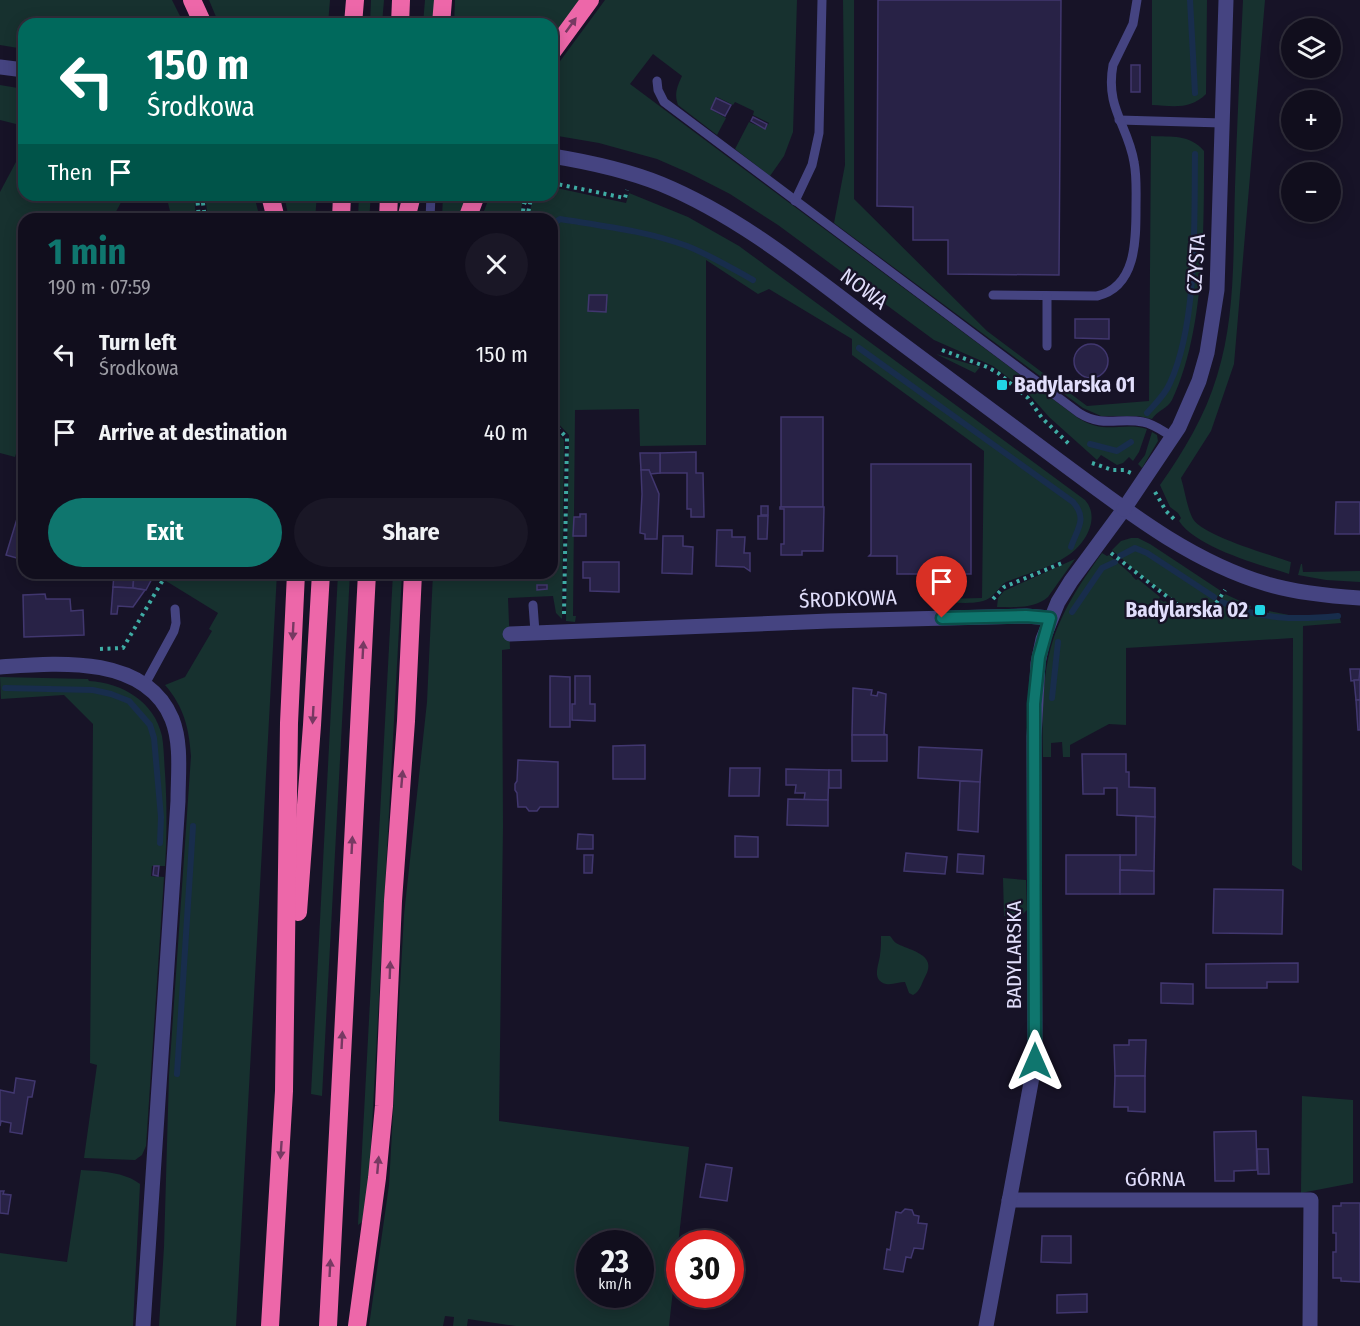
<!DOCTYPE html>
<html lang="en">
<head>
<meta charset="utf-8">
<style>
	body { margin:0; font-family:"Fira Sans Condensed",sans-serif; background:#1a1726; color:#f1f3f6; height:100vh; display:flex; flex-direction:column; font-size:22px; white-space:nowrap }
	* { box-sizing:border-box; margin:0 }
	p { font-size:20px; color:#9c9ca4 }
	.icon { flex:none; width:33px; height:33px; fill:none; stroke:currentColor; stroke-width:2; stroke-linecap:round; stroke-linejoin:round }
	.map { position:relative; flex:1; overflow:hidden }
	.sheet { position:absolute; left:18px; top:213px; width:540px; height:366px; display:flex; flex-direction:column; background:#110e1d; border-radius:18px; box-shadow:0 3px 15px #0003,0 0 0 2px #302e3b }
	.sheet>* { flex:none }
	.banner { position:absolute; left:18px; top:18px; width:540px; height:183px; border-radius:18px; box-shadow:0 3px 15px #0003,0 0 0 2px #302e3b; background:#00695c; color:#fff; overflow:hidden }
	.fabs { position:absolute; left:1281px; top:18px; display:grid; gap:12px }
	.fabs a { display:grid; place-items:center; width:60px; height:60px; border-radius:50%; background:#110e1d; box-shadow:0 3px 15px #0003,0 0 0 2px #302e3b; font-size:30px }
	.speed { position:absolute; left:576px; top:1230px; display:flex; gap:12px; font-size:30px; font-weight:700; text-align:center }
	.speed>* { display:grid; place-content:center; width:78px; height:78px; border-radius:50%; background:#110e1d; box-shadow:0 3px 15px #0003,0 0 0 2px #302e3b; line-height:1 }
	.speed small { font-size:15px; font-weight:400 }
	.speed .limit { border:9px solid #d22; background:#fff; color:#111 }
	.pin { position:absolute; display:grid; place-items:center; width:51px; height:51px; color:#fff; margin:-62px -26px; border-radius:50% 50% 50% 0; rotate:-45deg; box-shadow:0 0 6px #0007 }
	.pin .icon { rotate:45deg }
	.me { position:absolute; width:66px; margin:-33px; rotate:0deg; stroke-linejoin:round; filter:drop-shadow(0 0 4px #0008) }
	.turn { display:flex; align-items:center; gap:21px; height:126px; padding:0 30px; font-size:27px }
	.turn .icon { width:78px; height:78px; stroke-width:2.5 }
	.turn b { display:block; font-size:42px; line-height:51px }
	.then { display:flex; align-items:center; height:57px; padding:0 30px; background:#0003; gap:12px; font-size:22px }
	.round { display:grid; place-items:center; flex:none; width:63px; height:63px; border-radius:32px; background:#1a1726 }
	.headline { display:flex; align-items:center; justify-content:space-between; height:102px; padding:0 30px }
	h1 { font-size:36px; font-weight:700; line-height:45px; color:#0f766e }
	.primary-button { display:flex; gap:12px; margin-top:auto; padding:12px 30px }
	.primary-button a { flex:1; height:69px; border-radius:36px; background:#0f766e; color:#fff; font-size:24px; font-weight:700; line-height:69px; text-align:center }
	.primary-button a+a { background:#1a1726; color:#f1f3f6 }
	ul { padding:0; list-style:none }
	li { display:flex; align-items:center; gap:18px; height:78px; padding:0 30px }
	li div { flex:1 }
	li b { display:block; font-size:22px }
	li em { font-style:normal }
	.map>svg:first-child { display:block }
	.green { fill:#17312f; fill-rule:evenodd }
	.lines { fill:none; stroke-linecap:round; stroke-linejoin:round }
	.stream { stroke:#182d4c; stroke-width:6 }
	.building { fill:#282246; stroke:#41376f; stroke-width:1.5 }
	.path { stroke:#3fada5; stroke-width:4; stroke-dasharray:3 4.5; stroke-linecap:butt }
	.service { stroke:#454481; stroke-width:9 }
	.minor { stroke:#454481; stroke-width:15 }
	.tertiary { stroke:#454481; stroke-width:15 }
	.motorway { stroke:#ed67a9; stroke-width:18 }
	.oneway { fill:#773962 }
	.route-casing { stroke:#0a4d48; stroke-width:15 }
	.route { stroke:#0f766e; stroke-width:10 }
	.poi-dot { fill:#21d4e4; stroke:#171327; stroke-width:2 }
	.labels { text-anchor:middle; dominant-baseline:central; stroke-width:4.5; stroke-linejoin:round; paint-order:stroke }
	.street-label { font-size:21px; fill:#e1defb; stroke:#171327 }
	.poi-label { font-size:21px; font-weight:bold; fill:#e1defb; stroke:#171327; text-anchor:start }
</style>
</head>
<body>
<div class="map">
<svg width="1360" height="1326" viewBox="0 0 1360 1326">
	<rect width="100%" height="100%" fill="#171327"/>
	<g class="green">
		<polygon points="0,0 172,0 184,24 24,24 24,49 0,45"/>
		<polygon points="209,0 330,0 328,24 219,24"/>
		<polygon points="371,0 384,0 382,24 370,24"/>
		<polygon points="425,0 436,0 434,24 423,24"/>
		<polygon points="455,0 580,0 552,38 552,24 454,24"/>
		<path d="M605,0H797L793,132L784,156L770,176L735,149L749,122L765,129L769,123L753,115L754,111L735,102L733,105L717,97L710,109L726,118L717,135L678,105C674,94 677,87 682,76L653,54L630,84L1078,418C1107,436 1121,421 1147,429L1139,452L1133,461L1129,457L1123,463L1117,465L1101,455L1097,460L1049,417L1028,393L993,366L934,340L778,225L730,194L689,173L657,159L599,143L552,135V72Z"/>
		<path d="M843,0H854V199L987,331L1087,406L1149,401L1151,136C1171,137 1190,134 1204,151C1204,227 1205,331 1172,400C1168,408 1157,411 1152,419L1138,416H1101L1083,408L834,223L845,165Z"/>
		<path d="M1152,0H1207L1206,94C1190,110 1173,106 1152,105Z"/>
		<path d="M1243,0H1265L1234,364L1211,431L1181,478C1185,491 1187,508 1193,519C1203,536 1271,555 1291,562L1289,574C1258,564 1197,548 1179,521L1181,518L1178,513L1170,507L1160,485C1184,451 1205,416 1217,376C1236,316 1233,249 1235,187C1237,124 1240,62 1243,0Z"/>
		<polygon points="0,85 24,89 24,126 0,120"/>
		<polygon points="24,147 24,195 125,195 112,219 24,219 24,429 15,457 0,453 0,192"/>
		<path d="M552,187L626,203L629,193L688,217L739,246L1085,500C1101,518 1085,545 1067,556C1050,568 1026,574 1006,582C1000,586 997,592 991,597C980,606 955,602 941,602V599L982,598L984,451L852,355V339L769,289L758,294L706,260V445L640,446L639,409L575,410L573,616H576L575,622L566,621L569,435L552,417V219H529L531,206L538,195H552Z"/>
		<polygon points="166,195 194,195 196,219 172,219"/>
		<polygon points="205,195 254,195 260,219 208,219"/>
		<polygon points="284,195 317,195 315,219 289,219"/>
		<polygon points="359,195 371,195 369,219 358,219"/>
		<polygon points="443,195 468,195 460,219 442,219"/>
		<polygon points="490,195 524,195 519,219 481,219"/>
		<polygon points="936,354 980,367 975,373"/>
		<path d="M552,427L564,440L562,619L556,613L553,596L508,598L510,649L502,650L503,826L499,1121L689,1147L669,1326H516L468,1319L467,1326H453L454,1317L445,1316L443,1326H369L389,1185L404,915L427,702L433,573H552ZM590,1244H640V1294H590Z"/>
		<polygon points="1152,432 1157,435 1158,441 1142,468 1138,464 1145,455"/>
		<path d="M1131,538H1138L1150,544L1221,591C1216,600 1211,608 1200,609C1178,611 1130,565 1112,550L1121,541Z"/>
		<path d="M1102,553L1107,556L1109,555L1132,575V576L1136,580L1138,579L1160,597L1159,599L1164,602L1165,601C1190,619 1208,623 1225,594L1251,606L1249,611L1268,615L1269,611L1299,617L1339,614L1341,623L1303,626L1302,871L1292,865L1293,638L1126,648V725L1109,724L1070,745V757H1063L1062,742L1051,743V757H1043C1042,713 1041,665 1059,624C1070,598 1086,575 1102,553Z"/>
		<path d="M1075,559L1048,597C1034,609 1015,607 997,607L998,598L1004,591Z"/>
		<polygon points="1301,564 1302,564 1303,572 1360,571 1360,582 1326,580 1298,575"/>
		<path d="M170,573H277L236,1326H159L164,1247L169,1075L191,756C189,728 184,707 165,685L185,677L212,631L209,629L218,613L166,581Z"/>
		<polygon points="338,573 350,573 322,1096 311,1094"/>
		<polygon points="393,573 402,573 369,1182 362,1222 358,1225"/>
		<path d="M0,677L88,679L89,681C122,683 154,701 162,736C164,748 164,761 165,773C167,805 167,835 165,866H152L151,876L164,877L146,1146L142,1155L135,1160L84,1158L97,1065L90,1063L93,724L64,695L1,699Z"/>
		<polygon points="1003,878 1026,880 1027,910 1020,917 1004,916"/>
		<path d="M881,936H890C892,938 894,942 896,943C910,951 940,954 924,979C921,985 920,991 913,995L909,993L905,982C899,982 893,985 886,984C871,980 879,965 880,955C881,949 881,942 881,936Z"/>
		<polygon points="1302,1096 1353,1100 1353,1183 1301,1193"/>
		<path d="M81,1170C100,1171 125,1172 140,1184L133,1326H0V1253L67,1262Z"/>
	</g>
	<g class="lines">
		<g class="stream">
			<polyline points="1190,0 1195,93"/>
			<path d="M552,225L560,219C603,226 647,231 687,246C710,255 731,268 753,280"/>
			<path d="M859,348L1073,502C1088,519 1077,529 1071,547"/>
			<path d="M1147,413C1155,404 1165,395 1170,383C1198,322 1194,221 1195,154"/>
			<polyline points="1090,444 1117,451 1131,442"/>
			<polyline points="1120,556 1135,548 1147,553 1214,597"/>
			<path d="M1222,602C1258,620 1298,620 1338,616"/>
			<polyline points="1072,612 1102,568 1115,562"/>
			<polyline points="5,688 93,690 111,694 129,701 150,725 154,738 161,817 160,843"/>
			<polyline points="1052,698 1058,642"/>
			<polyline points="177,1074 193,826"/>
		</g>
	</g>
	<g class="building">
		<polygon points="878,0 1061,0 1059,275 948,274 948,240 913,240 913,207 877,206"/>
		<rect x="1131" y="65" width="9" height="27"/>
		<polygon points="716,98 731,105 725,116 711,109"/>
		<polygon points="753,117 767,124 765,129 751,121"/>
		<polygon points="589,295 607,295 606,312 588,311"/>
		<polygon points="1075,319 1109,319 1109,339 1075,338"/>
		<circle cx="1091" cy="361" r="17"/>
		<rect x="781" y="417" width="42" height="90"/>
		<polygon points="696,452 696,473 703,473 704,517 691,517 691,509 687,509 687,473 660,473 660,453"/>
		<polygon points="640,453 660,453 660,473 650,474 649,470 641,470"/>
		<polygon points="871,464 971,464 971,574 897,574 897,556 869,556 871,554"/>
		<polygon points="641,470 649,470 659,494 657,539 645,539 645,534 640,533 642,494"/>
		<polygon points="23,499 24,499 24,560 6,555"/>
		<polygon points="1336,502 1360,502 1360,534 1335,534"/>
		<rect x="761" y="506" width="7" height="9"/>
		<polygon points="780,507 824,507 823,551 802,551 802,555 781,555 781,544 784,544 784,509 780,509"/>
		<polygon points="580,514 586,514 586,536 573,536 574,517 580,517"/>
		<polygon points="758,516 768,516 767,539 758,539"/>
		<polygon points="717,530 732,530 732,537 745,537 744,553 750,553 750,571 744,567 716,566"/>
		<polygon points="663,536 683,536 683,546 693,547 692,574 662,573"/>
		<polygon points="583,562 619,562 619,592 590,591 590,578 583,578"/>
		<polygon points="114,573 134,573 133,588 113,587"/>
		<polygon points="134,573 155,573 146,590 133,588"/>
		<polygon points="537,585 547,585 547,589 537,590"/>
		<polygon points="113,587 133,588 145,590 133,607 118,606 117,614 111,614"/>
		<polygon points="45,594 46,599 70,599 71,611 83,610 84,635 24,637 23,595"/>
		<polygon points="1350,669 1360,669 1359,680 1351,681"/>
		<polygon points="550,676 570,677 570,727 550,727"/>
		<polygon points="575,676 590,676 590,704 595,704 595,721 572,720 572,704 575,704"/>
		<polygon points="1354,680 1360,680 1360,700 1356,700"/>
		<polygon points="853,688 872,690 871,695 877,696 878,692 886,694 884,734 887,735 852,735"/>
		<polygon points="1356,700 1360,700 1360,730 1358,730"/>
		<rect x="852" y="735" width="35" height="26"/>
		<polygon points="645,745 645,779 613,779 613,746"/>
		<polygon points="919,747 982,750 980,782 918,778"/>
		<polygon points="1082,754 1126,754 1126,772 1129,772 1129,787 1155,788 1155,817 1117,815 1117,788 1104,788 1104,794 1083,794"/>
		<polygon points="518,760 558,762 558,807 540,807 537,811 529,811 526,807 518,807 517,793 515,790 515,784 517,781"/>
		<polygon points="730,768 760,768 759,796 729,796"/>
		<polygon points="786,769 829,770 828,800 804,800 805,793 795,793 796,785 786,785"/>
		<rect x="829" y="770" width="12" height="18"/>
		<polygon points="960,781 980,782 978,832 958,830"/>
		<polygon points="788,799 828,800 828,826 787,825"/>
		<polygon points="1136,816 1155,817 1154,871 1120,870 1120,855 1136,855"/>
		<polygon points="578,834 593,835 593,849 577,849"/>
		<polygon points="735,836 758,837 758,857 735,857"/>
		<polygon points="906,853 947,857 945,874 904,871"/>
		<polygon points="958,854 984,856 983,874 957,872"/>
		<polygon points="584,855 593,855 592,873 584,873"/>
		<rect x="1066" y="855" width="54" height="39"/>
		<polygon points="154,866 159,866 158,876 153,875"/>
		<polygon points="1120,870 1154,871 1154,894 1120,894"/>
		<polygon points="1214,889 1283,890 1282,934 1213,933"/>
		<polygon points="1298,963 1298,982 1267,982 1267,988 1206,988 1206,964"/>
		<polygon points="1161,983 1193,984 1193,1004 1161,1003"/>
		<polygon points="1129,1040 1146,1040 1145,1076 1115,1076 1114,1045 1129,1045"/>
		<polygon points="1115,1076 1145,1076 1145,1112 1128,1111 1128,1107 1114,1107"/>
		<polygon points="16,1078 35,1081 32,1097 28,1097 22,1134 10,1132 11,1123 1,1121 0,1126 0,1090 14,1093"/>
		<polygon points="1256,1131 1257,1170 1234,1171 1234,1181 1215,1181 1214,1132"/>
		<polygon points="1257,1149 1268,1149 1269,1174 1258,1174"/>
		<polygon points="706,1164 732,1168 727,1201 700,1197"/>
		<polygon points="0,1191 4,1191 3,1194 11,1195 8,1214 0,1213"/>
		<polygon points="1341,1203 1360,1203 1360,1282 1341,1281 1341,1278 1333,1278 1333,1252 1336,1252 1336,1233 1333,1233 1333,1206 1341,1206"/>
		<polygon points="905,1209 912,1210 914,1215 919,1216 918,1223 927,1224 923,1249 914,1248 911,1258 906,1257 903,1272 884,1269 887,1249 890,1250 896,1212 901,1213"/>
		<polygon points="1042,1236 1071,1236 1071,1263 1041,1262"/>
		<polygon points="1087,1294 1087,1312 1057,1313 1057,1295"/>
	</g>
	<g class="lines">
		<g class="path">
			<polyline points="552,183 625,198 627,190"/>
			<polyline points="197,195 199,219"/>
			<polyline points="202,195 205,219"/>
			<polyline points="522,219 524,204 529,195"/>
			<polyline points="527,219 530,203 536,195"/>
			<polyline points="942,350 987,367 998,373 1028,398 1042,418 1070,445"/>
			<polyline points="552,422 567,438 564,615"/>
			<polyline points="1092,463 1112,470 1124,470 1131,473"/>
			<polyline points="1155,492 1166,511 1175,520"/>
			<path d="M1111,553L1183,609C1206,617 1213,609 1225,590"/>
			<polyline points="993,599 1004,587 1062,563"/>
			<polyline points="100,649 123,648 167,573"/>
		</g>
		<g class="service">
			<path d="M657,81L658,90L664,102L1079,413C1103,428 1119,417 1143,422C1154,424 1164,432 1173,437"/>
			<polyline points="1119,120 1222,123"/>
			<polyline points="795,201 812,165 819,133 822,0"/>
			<polyline points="430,219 431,195"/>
			<path d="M993,295L1097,296C1136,287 1136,241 1136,208C1136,193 1137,177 1134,162C1128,125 1105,108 1113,65L1133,24L1137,0"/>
			<polyline points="1047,296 1047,346"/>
			<polyline points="533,605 535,632"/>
			<polyline points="144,686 174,631 176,623 175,609"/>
		</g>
		<g class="minor">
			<polyline points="510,634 829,621 1026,616 1050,618"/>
			<path d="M0,667C56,663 145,654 172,719C182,744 178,775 178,801L143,1326"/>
			<polyline points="1009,1200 1311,1200 1310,1326"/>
			<polyline points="986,1326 1035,1061 1034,737 1038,663 1043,639 1058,602 1071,581 1124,509"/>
		</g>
		<g class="tertiary">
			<polyline points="0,67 24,70"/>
			<path d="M552,156C589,162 626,170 661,184C741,217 809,274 877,325C937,370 998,415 1058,460C1123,508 1189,561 1267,584C1297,593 1329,596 1360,598"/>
			<polyline points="1124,509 1179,427 1199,381 1207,353 1217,290 1226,0"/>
		</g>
		<g class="motorway">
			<polyline points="192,0 203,24"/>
			<polyline points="353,24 355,0"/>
			<polyline points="400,24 401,0"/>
			<polyline points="441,24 443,0"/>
			<polyline points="552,52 590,0"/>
			<polyline points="270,195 276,219"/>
			<polyline points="341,219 342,195"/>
			<polyline points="388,219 389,195"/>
			<polyline points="406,219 412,195"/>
			<polyline points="467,219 476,195"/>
			<polyline points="298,912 312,725 321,573"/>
			<polyline points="270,1326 284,1091 289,723 296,573"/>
			<polyline points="328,1326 367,573"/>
			<polyline points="357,1326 377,1178 384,1106 393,901 406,721 413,573"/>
		</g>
	</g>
	<defs><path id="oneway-solid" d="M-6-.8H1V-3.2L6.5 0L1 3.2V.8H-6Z" transform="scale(1.5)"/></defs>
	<g class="oneway">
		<use href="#oneway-solid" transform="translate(571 25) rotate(-54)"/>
		<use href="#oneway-solid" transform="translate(293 631) rotate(93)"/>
		<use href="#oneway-solid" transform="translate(363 650) rotate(-87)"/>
		<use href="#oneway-solid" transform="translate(313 715) rotate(93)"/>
		<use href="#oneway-solid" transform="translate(402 779) rotate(-85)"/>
		<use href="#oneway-solid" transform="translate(352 845) rotate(-87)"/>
		<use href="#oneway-solid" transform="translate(390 970) rotate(-88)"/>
		<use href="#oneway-solid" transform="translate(342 1040) rotate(-87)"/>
		<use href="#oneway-solid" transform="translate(281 1150) rotate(94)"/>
		<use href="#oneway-solid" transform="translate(378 1165) rotate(-85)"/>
		<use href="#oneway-solid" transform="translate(330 1268) rotate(-87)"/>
	</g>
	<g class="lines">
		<defs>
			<polyline id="route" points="942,618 1026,616 1050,618 1039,657 1034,704 1035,1061"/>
		</defs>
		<use href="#route" class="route-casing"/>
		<use href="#route" class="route"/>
	</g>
	<g class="poi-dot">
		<rect x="996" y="379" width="12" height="12" rx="3"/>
		<rect x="1254" y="604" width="12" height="12" rx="3"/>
	</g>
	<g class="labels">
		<g class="street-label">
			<text transform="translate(1196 264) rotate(-86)">CZYSTA</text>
			<text transform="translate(864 289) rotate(37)">NOWA</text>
			<text transform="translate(848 599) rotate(-2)">ŚRODKOWA</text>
			<text transform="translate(1014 955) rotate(-90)">BADYLARSKA</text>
			<text x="1155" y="1179">GÓRNA</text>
		</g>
		<g class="poi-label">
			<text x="1014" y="385">Badylarska 01</text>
			<text x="1248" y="610" text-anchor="end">Badylarska 02</text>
		</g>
	</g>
</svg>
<div class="fabs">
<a><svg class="icon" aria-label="layers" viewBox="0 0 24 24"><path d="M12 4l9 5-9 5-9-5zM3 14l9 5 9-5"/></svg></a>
<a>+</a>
<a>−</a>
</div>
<div class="speed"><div>23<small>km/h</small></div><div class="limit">30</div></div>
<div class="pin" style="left:942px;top:618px;background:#d93025"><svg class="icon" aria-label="arrive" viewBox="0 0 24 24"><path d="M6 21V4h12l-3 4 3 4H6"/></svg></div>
<svg class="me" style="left:1035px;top:1061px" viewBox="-20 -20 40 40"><path d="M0-17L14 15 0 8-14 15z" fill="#0f766e" stroke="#fff" stroke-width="4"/></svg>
<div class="banner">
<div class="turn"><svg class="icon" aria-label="left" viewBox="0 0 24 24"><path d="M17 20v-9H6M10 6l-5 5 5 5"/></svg><div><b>150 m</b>Środkowa</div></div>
<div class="then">Then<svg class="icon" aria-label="arrive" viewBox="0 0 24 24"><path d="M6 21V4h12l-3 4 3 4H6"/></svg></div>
</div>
<section class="sheet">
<div class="headline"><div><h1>1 min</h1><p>190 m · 07:59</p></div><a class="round"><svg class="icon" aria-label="close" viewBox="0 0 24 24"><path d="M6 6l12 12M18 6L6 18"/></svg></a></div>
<ul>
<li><svg class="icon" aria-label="left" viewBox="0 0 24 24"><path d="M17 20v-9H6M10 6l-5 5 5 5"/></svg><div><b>Turn left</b><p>Środkowa</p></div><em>150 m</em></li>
<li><svg class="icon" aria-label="arrive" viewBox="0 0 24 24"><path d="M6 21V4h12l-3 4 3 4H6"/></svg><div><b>Arrive at destination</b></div><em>40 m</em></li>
</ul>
<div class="primary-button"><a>Exit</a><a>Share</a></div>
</section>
</div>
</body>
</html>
